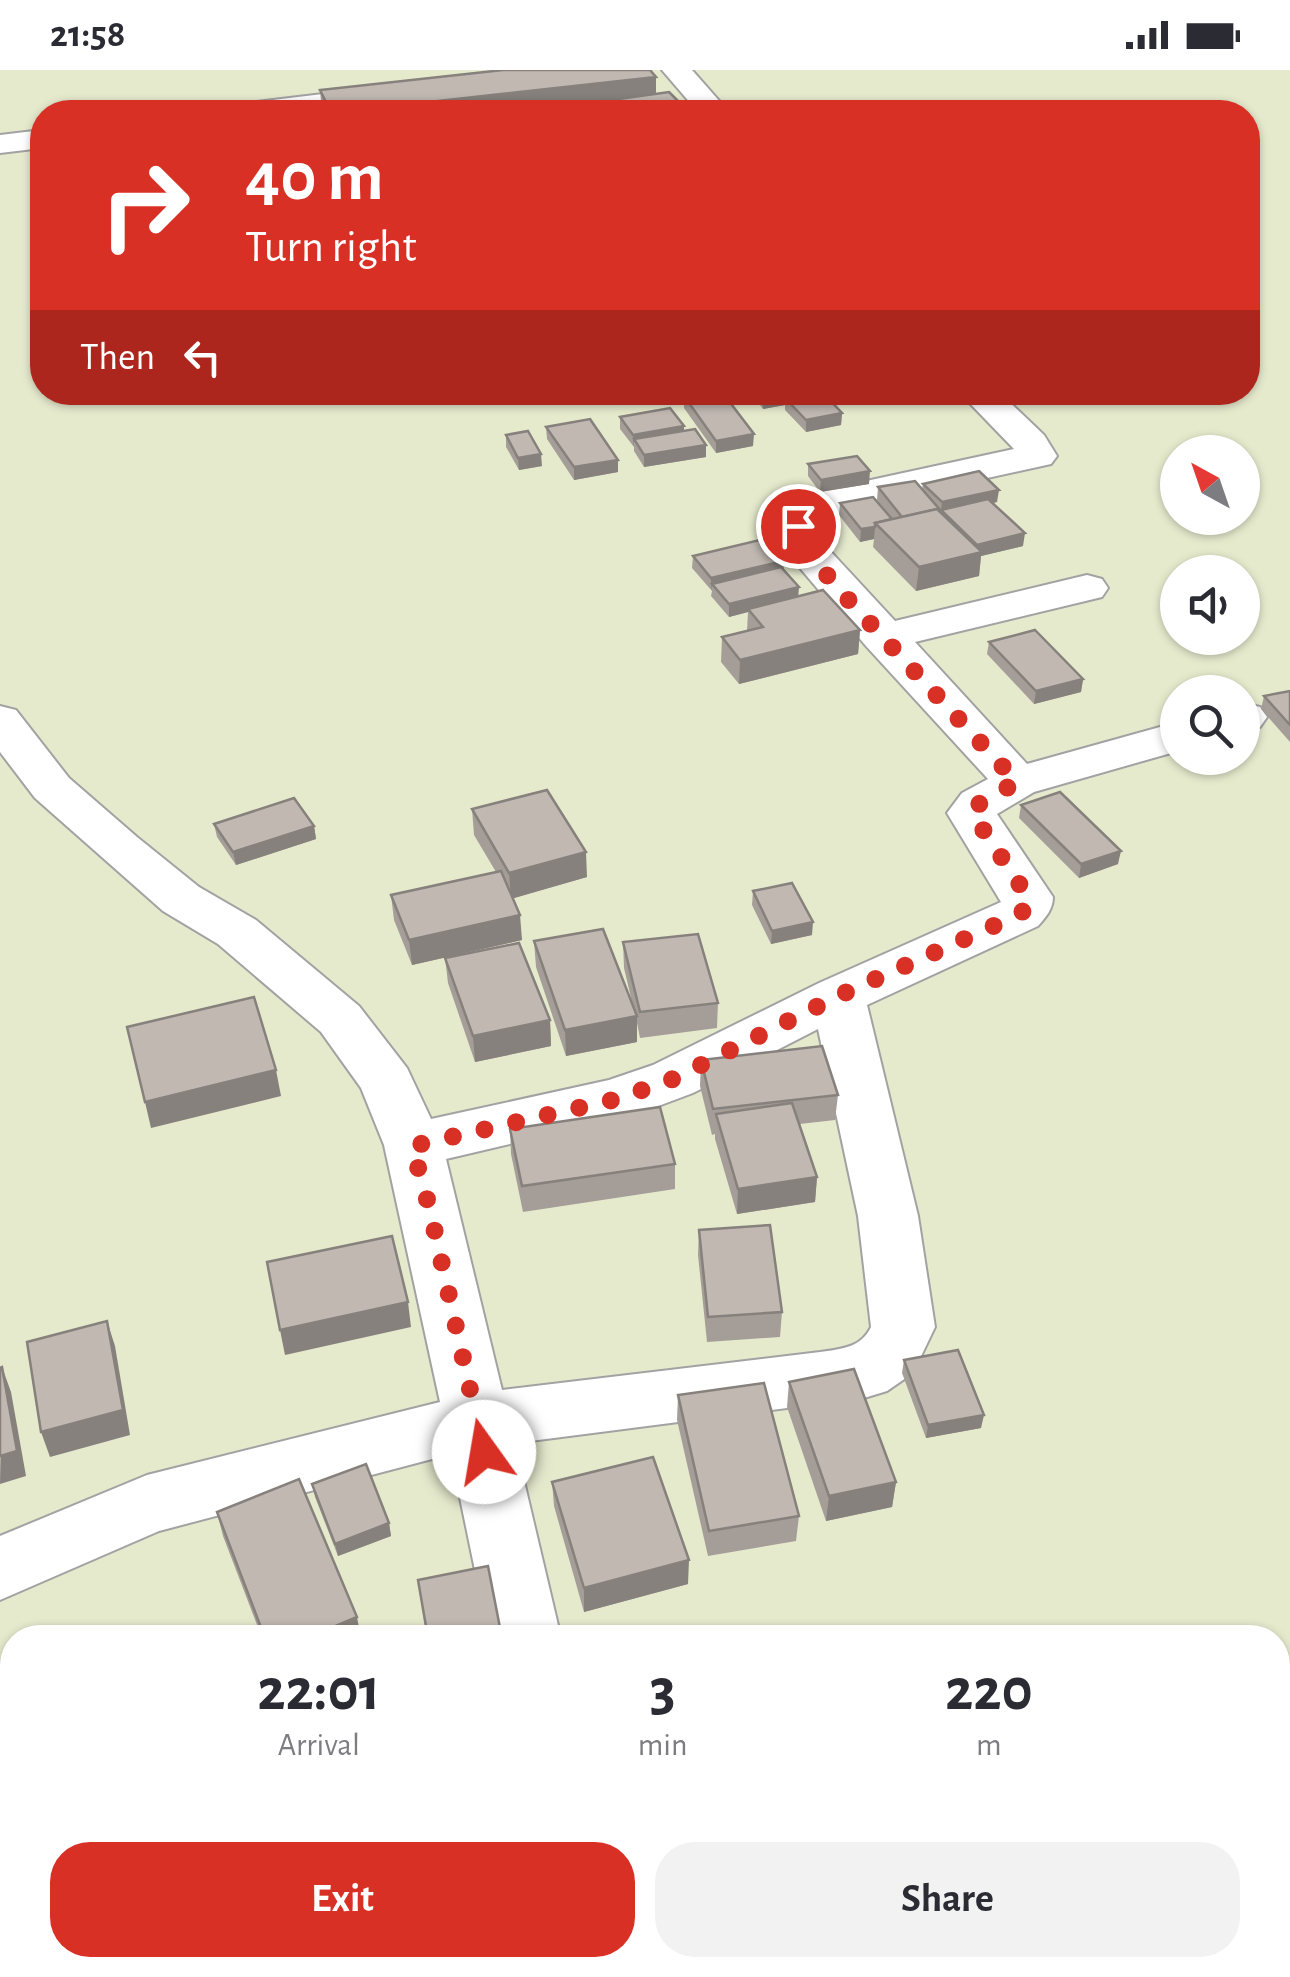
<!DOCTYPE html>
<html lang="en">
<head>
<meta charset="utf-8">
<style>
	body { margin:0; font-family:"Alegreya Sans",sans-serif; background:#f2f2f3; color:#2b2b33; height:100vh; display:flex; flex-direction:column; font-size:38px; white-space:nowrap }
	* { box-sizing:border-box; margin:0 }
	p { font-size:32px; color:#7c7c81 }
	.icon { flex:none; width:55px; height:55px; fill:none; stroke:currentColor; stroke-width:2; stroke-linecap:round; stroke-linejoin:round }
	.map { position:relative; flex:1; overflow:hidden }
	.side { position:absolute; left:0px; top:1555px; width:1290px; height:352px; display:flex; flex-direction:column; background:#fff; border-radius:40px 40px 0 0; box-shadow:0 2px 8px #0004 }
	.side>* { flex:none }
	.top-card { position:absolute; left:30px; top:30px; width:1230px; height:305px; border-radius:40px; box-shadow:0 2px 8px #0004; background:#d93025; color:#fff; overflow:hidden }
	.needle { width:65px; rotate:320deg }
	.controls { position:absolute; left:1160px; top:365px; display:grid; gap:20px }
	.controls a { display:grid; place-items:center; width:100px; height:100px; border-radius:50%; background:#fff; box-shadow:0 2px 8px #0004; font-size:50px }
	.pin { position:absolute; display:grid; place-items:center; width:85px; height:85px; color:#fff; margin:-42px; border:5px solid #fff; border-radius:50%; box-shadow:0 2px 10px #0007 }
	.me { position:absolute; width:110px; margin:-55px; rotate:347deg; stroke-linejoin:round; filter:drop-shadow(0 0 8px #0008) }
	.turn { display:flex; align-items:center; gap:35px; height:210px; padding:0 50px; font-size:45px }
	.turn .icon { width:130px; height:130px; stroke-width:2.5 }
	.turn b { display:block; font-size:70px; line-height:85px }
	.then { display:flex; align-items:center; height:95px; padding:0 50px; background:#0003; gap:20px; font-size:38px }
	.eta { display:flex; justify-content:space-evenly; align-items:center; height:170px; text-align:center }
	.eta b { font-size:60px; font-weight:700; line-height:70px }
	.button { display:flex; gap:20px; margin-top:auto; padding:20px 50px }
	.button a { flex:1; height:115px; border-radius:40px; background:#d93025; color:#fff; font-size:40px; font-weight:700; line-height:115px; text-align:center }
	.button a+a { background:#f2f2f3; color:#2b2b33 }
	.status { display:flex; justify-content:space-between; align-items:center; height:70px; padding:0 50px; background:#fff; direction:ltr }
	.status svg { height:28px; fill:currentColor }
	.map>svg:first-child { display:block }
	.farmland { fill:#e6eacd; fill-rule:evenodd }
	.lines { fill:none; stroke-linecap:round; stroke-linejoin:round }
	.minor-casing { stroke:#a2a2a2; stroke-width:4 }
	.minor { fill:#fff; fill-rule:evenodd }
	.wall { fill:#a59e98 }
	.shaded-wall { fill:#86817c }
	.building { fill:#c0b8b1; stroke:#86817c; stroke-width:2.5 }
	.route { stroke:#d93025; stroke-width:18; stroke-dasharray:0 32.4 }
</style>
</head>
<body>
<div class="status"><b>21:58</b><svg viewBox="0 0 49 12"><path d="M0 12V9h3v3zM5 12V6h3v6zM10 12V3h3v9zM15 12V0h3v12zM26 1h20v11H26zM47 4h2v5h-2z"/></svg></div>
<div class="map">
<svg width="1290" height="1907" viewBox="0 0 1290 1907">
	<rect width="100%" height="100%" fill="#ece9e1"/>
	<path class="farmland" d="M0,0H1290V1907H0ZM42,42H1248V322H42ZM1178,382H1242V448H1178ZM1178,502H1242V568H1178ZM1178,622H1242V688H1178ZM12,1568H1278V1895H12Z"/>
	<g class="lines">
		<defs>
			<g id="minor">
				<polygon points="662,0 692,0 729,42 698,42"/>
				<polygon points="398,15 408,18 413,24 408,30 317,42 232,42 237,36 247,33"/>
				<polygon points="42,60 42,78 0,83 0,65"/>
				<path d="M959,322H999L1044,365L1057,386L1051,394L847,439L819,460L820,470L895,551L1087,505L1102,509L1108,518L1102,527L915,572L1027,694L1178,652V681L1034,722L997,744L1053,827C1053,839 1046,847 1038,856L867,935L918,1146L935,1257L913,1303L887,1321L864,1328L515,1373L561,1568H489L451,1384L159,1461L0,1530V1466L147,1405L440,1332L384,1075L361,1018L321,962L218,874L163,841L35,728L0,682V636L16,640L69,708L137,767L199,817L256,850L359,936L407,998L431,1049L609,1010L653,995L819,913L1001,832L947,743L962,723L988,709L866,576L778,472L777,456L783,447L820,421L1014,379ZM818,959L858,1146L871,1257C861,1278 841,1279 820,1282L502,1320L446,1089L637,1044L693,1023Z"/>
				<polygon points="1242,633 1260,637 1267,647 1260,657 1242,661"/>
				<polygon points="491,1895 573,1895 575,1907 493,1907"/>
			</g>
		</defs>
		<use href="#minor" class="minor-casing"/>
		<use href="#minor" class="minor"/>
	</g>
	<g class="wall">
		<polygon points="320,20 656,24 689,42 322,42"/>
		<polygon points="754,322 823,322 842,343 841,355 806,362 785,340 785,335 763,339 754,326"/>
		<polygon points="684,326 753,376 716,383 684,338"/>
		<polygon points="620,347 684,356 684,361 706,375 706,387 644,397 634,381 634,377 620,359"/>
		<polygon points="546,357 618,402 574,410 547,369"/>
		<polygon points="506,365 542,396 519,400 506,377"/>
		<polygon points="808,394 869,414 820,422 808,406"/>
		<polygon points="923,414 997,432 993,433 1023,476 981,486 979,506 916,521 873,477 874,469 860,472 839,445 840,433 893,449 877,430 878,417 922,419"/>
		<polygon points="693,486 784,491 783,500 799,527 860,560 858,584 739,614 721,592 722,567 747,561 748,542 729,547 711,526 712,521 692,498"/>
		<polygon points="989,572 1083,609 1081,622 1034,634 987,584"/>
		<polygon points="1290,621 1290,672 1261,639 1264,626"/>
		<polygon points="1021,735 1118,794 1079,808 1019,748"/>
		<polygon points="472,739 587,807 513,828 522,870 412,895 394,850 391,825 496,802 474,765"/>
		<polygon points="214,754 314,756 316,769 236,795 217,767"/>
		<polygon points="753,821 812,865 771,874 752,835"/>
		<polygon points="534,871 633,936 624,898 623,872 718,933 717,958 640,968 637,953 637,972 566,986 536,897"/>
		<polygon points="445,888 550,950 551,976 475,992 448,913"/>
		<polygon points="701,990 838,1025 835,1050 800,1054 817,1107 815,1132 737,1144 715,1069 715,1064 712,1065 700,1016"/>
		<polygon points="510,1059 675,1094 675,1119 523,1142 511,1084"/>
		<polygon points="699,1160 782,1242 780,1267 707,1272 698,1185"/>
		<polygon points="904,1290 981,1358 926,1368 902,1303"/>
		<polygon points="789,1312 896,1412 892,1437 826,1451 787,1337"/>
		<polygon points="678,1325 799,1446 796,1471 708,1486 677,1350"/>
		<polygon points="552,1412 688,1514 584,1542 554,1436"/>
		<polygon points="312,1414 389,1453 391,1466 338,1486 315,1427"/>
		<polygon points="217,1442 361,1568 262,1568 223,1466"/>
	</g>
	<g class="shaded-wall">
		<polygon points="656,7 656,34 585,42 339,42"/>
		<polygon points="788,322 823,322 823,328 785,328 785,335 763,339 764,327"/>
		<polygon points="842,343 841,355 806,362 806,350"/>
		<polygon points="684,356 684,368 634,369 633,377 633,365"/>
		<polygon points="754,364 753,376 716,383 716,371"/>
		<polygon points="706,375 706,387 644,397 644,385"/>
		<polygon points="541,384 542,396 519,400 518,388"/>
		<polygon points="618,390 618,402 574,410 574,397"/>
		<polygon points="870,401 869,414 820,422 821,410"/>
		<polygon points="999,420 997,432 945,444 941,441 942,432"/>
		<polygon points="875,457 874,469 860,472 861,459"/>
		<polygon points="1025,463 1023,476 981,486 979,506 916,521 919,497 976,483 977,475"/>
		<polygon points="784,491 783,504 712,514 711,521 711,508"/>
		<polygon points="799,517 798,530 748,539 748,542 729,547 729,534"/>
		<polygon points="860,560 858,584 739,614 740,590"/>
		<polygon points="1083,609 1081,622 1034,634 1036,621"/>
		<polygon points="314,756 316,769 236,795 233,782"/>
		<polygon points="1121,781 1118,794 1079,808 1081,794"/>
		<polygon points="586,782 587,807 511,829 509,803"/>
		<polygon points="520,845 522,870 412,895 409,870"/>
		<polygon points="813,852 812,865 771,874 772,861"/>
		<polygon points="637,946 637,972 566,986 565,960"/>
		<polygon points="550,950 551,976 475,992 473,966"/>
		<polygon points="276,1000 281,1026 151,1058 145,1032"/>
		<polygon points="817,1107 815,1132 737,1144 738,1119"/>
		<polygon points="408,1232 411,1257 285,1285 280,1260"/>
		<polygon points="107,1251 115,1276 130,1365 50,1387 41,1362"/>
		<polygon points="2,1297 11,1322 26,1406 0,1414"/>
		<polygon points="984,1345 981,1358 926,1368 928,1355"/>
		<polygon points="896,1412 892,1437 826,1451 829,1426"/>
		<polygon points="389,1453 391,1466 338,1486 335,1474"/>
		<polygon points="689,1490 688,1514 584,1542 584,1518"/>
		<polygon points="357,1547 361,1568 307,1568"/>
		<polygon points="500,1895 502,1907 465,1907"/>
	</g>
	<g class="building">
		<polygon points="503,0 650,0 656,7 339,42 331,42 320,20"/>
		<polygon points="669,22 689,42 526,42"/>
		<polygon points="706,322 722,322 754,364 716,371 684,326"/>
		<polygon points="760,322 788,322 764,327"/>
		<polygon points="812,322 822,322 842,343 806,350 785,328"/>
		<polygon points="670,338 684,356 633,365 620,347"/>
		<polygon points="590,349 618,390 574,397 546,357"/>
		<polygon points="695,359 706,375 644,385 634,369"/>
		<polygon points="528,361 541,384 518,388 506,365"/>
		<polygon points="857,386 870,401 821,410 808,394"/>
		<polygon points="979,401 999,420 942,432 923,414"/>
		<polygon points="915,411 941,441 937,439 902,447 878,417"/>
		<polygon points="873,427 892,449 875,453 875,457 861,459 840,433"/>
		<polygon points="988,429 1025,463 977,475 941,440"/>
		<polygon points="937,439 982,482 919,497 875,453"/>
		<polygon points="764,469 784,491 711,508 693,486"/>
		<polygon points="781,497 799,517 729,534 712,514"/>
		<polygon points="823,520 860,560 740,590 722,567 763,557 748,539"/>
		<polygon points="1035,560 1083,609 1036,621 989,572"/>
		<polygon points="1290,621 1290,655 1264,626"/>
		<polygon points="547,720 586,782 509,803 472,739"/>
		<polygon points="1060,722 1121,781 1081,794 1021,735"/>
		<polygon points="294,728 314,756 233,782 214,754"/>
		<polygon points="501,801 520,845 409,870 391,825"/>
		<polygon points="792,813 813,852 772,861 753,821"/>
		<polygon points="603,859 637,946 565,960 534,871"/>
		<polygon points="698,864 718,933 640,942 623,872"/>
		<polygon points="519,873 550,950 473,966 445,888"/>
		<polygon points="254,927 276,1000 145,1032 127,957"/>
		<polygon points="822,976 838,1025 713,1039 701,990"/>
		<polygon points="792,1033 817,1107 738,1119 716,1044"/>
		<polygon points="660,1037 675,1094 522,1116 510,1059"/>
		<polygon points="770,1155 782,1242 708,1247 699,1160"/>
		<polygon points="392,1166 408,1232 280,1260 267,1192"/>
		<polygon points="107,1251 123,1340 41,1362 27,1272"/>
		<polygon points="958,1280 984,1345 928,1355 904,1290"/>
		<polygon points="2,1297 17,1381 0,1386 0,1298"/>
		<polygon points="854,1299 896,1412 829,1426 789,1312"/>
		<polygon points="764,1313 799,1446 709,1461 678,1325"/>
		<polygon points="653,1387 689,1490 584,1518 552,1412"/>
		<polygon points="366,1394 389,1453 335,1474 312,1414"/>
		<polygon points="299,1409 357,1547 307,1568 265,1568 217,1442"/>
		<polygon points="488,1496 502,1568 428,1568 418,1510"/>
		<polygon points="390,1895 498,1895 465,1907 393,1907"/>
	</g>
	<g class="lines">
		<polyline class="route" points="484,1382 430,1140 412,1076 617,1029 673,1009 838,926 1020,844 1028,836 1028,827 972,743 979,734 1017,712 843,524 799,472 798,456"/>
	</g>
</svg>
<div class="controls">
<a><svg class="needle" viewBox="-14 -14 28 28"><path d="M0-13l5 13h-10z" fill="#e53935"/><path d="M0 13l5-13h-10z" fill="#7c7c81"/></svg></a>
<a><svg class="icon" aria-label="sound" viewBox="0 0 24 24"><path d="M4 9h4l5-4v14l-5-4H4zM17 9q2 3 0 6"/></svg></a>
<a><svg class="icon" aria-label="search" viewBox="0 0 24 24"><circle cx="10" cy="10" r="6"/><path d="M15 15l6 6"/></svg></a>
</div>
<div class="pin" style="left:798px;top:456px;background:#d93025"><svg class="icon" aria-label="arrive" viewBox="0 0 24 24"><path d="M6 21V4h12l-3 4 3 4H6"/></svg></div>
<svg class="me" style="left:484px;top:1382px" viewBox="-20 -20 40 40"><circle r="19" fill="#fff"/><path d="M0-13L10 11 0 6-10 11z" fill="#d93025"/></svg>
<div class="top-card">
<div class="turn"><svg class="icon" aria-label="right" viewBox="0 0 24 24"><path d="M7 20v-9h11M14 6l5 5-5 5"/></svg><div><b>40 m</b>Turn right</div></div>
<div class="then">Then<svg class="icon" aria-label="left" viewBox="0 0 24 24"><path d="M17 20v-9H6M10 6l-5 5 5 5"/></svg></div>
</div>
<section class="side">
<div class="eta">
<div><b>22:01</b><p>Arrival</p></div>
<div><b>3</b><p>min</p></div>
<div><b>220</b><p>m</p></div>
</div>
<div class="button"><a>Exit</a><a>Share</a></div>
</section>
</div>
</body>
</html>
